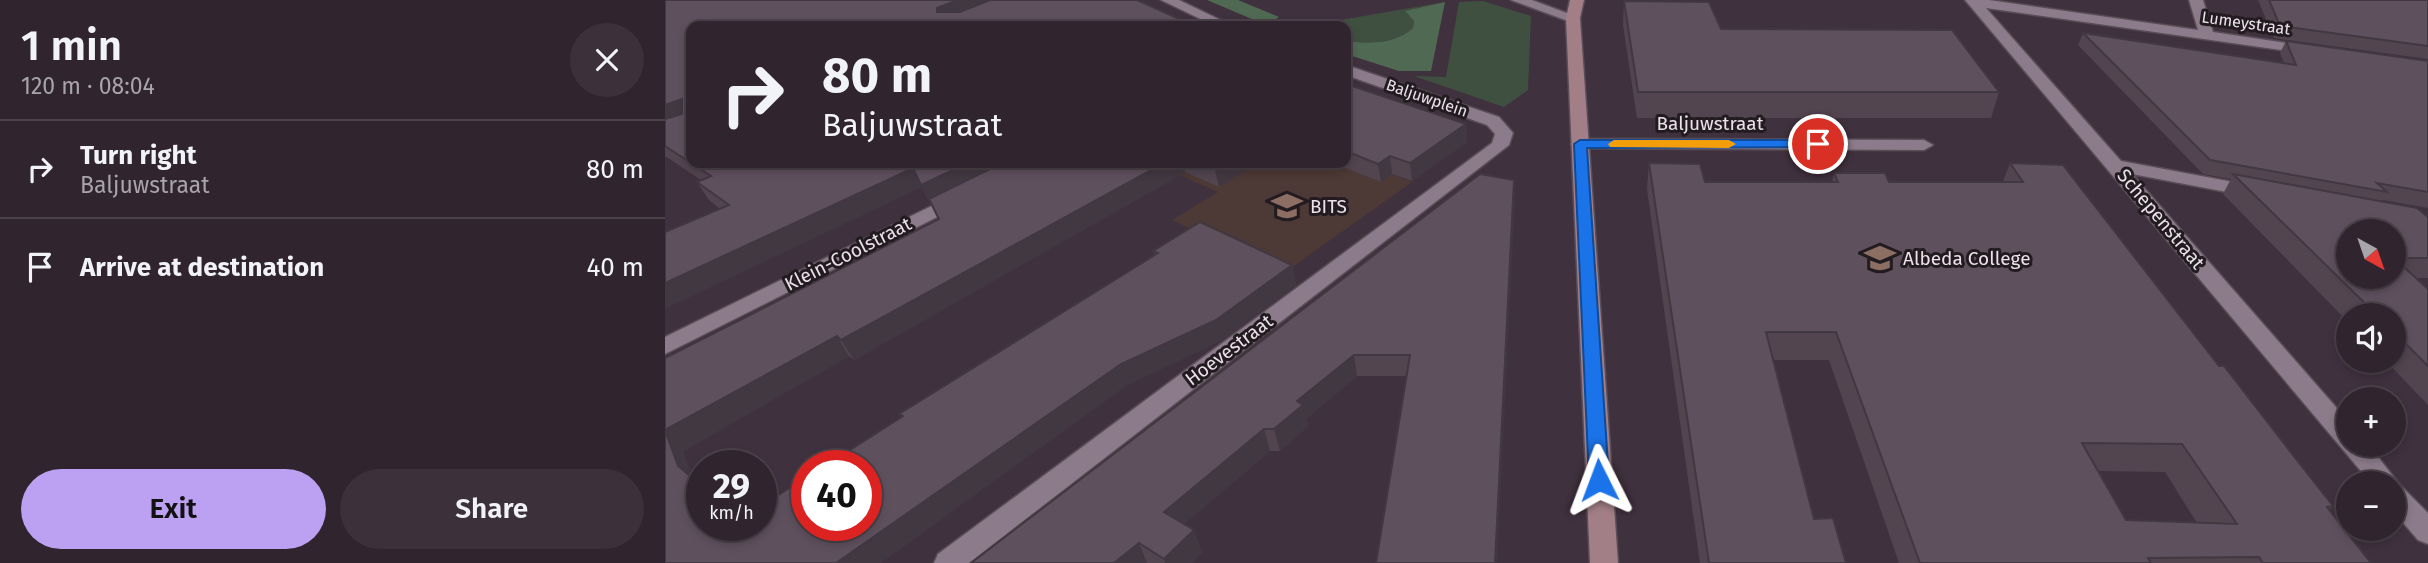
<!DOCTYPE html>
<html lang="en">
<head>
<meta charset="utf-8">
<style>
	body { margin:0; font-family:"Fira Sans",sans-serif; background:#3c313a; color:#f1f3f6; height:100vh; display:flex; flex-direction:column; font-size:26px; white-space:nowrap }
	* { box-sizing:border-box; margin:0 }
	p { font-size:23px; color:#a8a5aa }
	.icon { flex:none; width:38px; height:38px; fill:none; stroke:currentColor; stroke-width:2; stroke-linecap:round; stroke-linejoin:round }
	.map { position:relative; flex:1; overflow:hidden }
	.side { display:flex; flex-direction:column; background:#30252e; width:665px }
	.side>* { flex:none }
	.hud { position:absolute; left:21px; top:21px; width:665px; height:147px; border-radius:14px; box-shadow:0 4px 10px #0003,0 0 0 2px #4b424a; background:#30252e; color:#f1f3f6; overflow:hidden }
	.needle { width:46px; rotate:140deg }
	.controls { position:absolute; left:1671px; top:219px; display:grid; gap:14px }
	.controls a { display:grid; place-items:center; width:70px; height:70px; border-radius:50%; background:#30252e; box-shadow:0 4px 10px #0003,0 0 0 2px #4b424a; font-size:35px }
	.speed { position:absolute; left:21px; top:450px; display:flex; gap:14px; font-size:35px; font-weight:700; text-align:center }
	.speed>* { display:grid; place-content:center; width:91px; height:91px; border-radius:50%; background:#30252e; box-shadow:0 4px 10px #0003,0 0 0 2px #4b424a; line-height:1 }
	.speed small { font-size:18px; font-weight:400 }
	.speed .limit { border:10px solid #d22; background:#fff; color:#111 }
	.pin { position:absolute; display:grid; place-items:center; width:60px; height:60px; color:#fff; margin:-30px; border:4px solid #fff; border-radius:50%; box-shadow:0 2px 7px #0007 }
	.me { position:absolute; width:77px; margin:-38px; rotate:357deg; stroke-linejoin:round; filter:drop-shadow(0 0 5px #0008) }
	.turn { display:flex; align-items:center; gap:24px; height:147px; padding:0 21px; font-size:32px }
	.turn .icon { width:91px; height:91px; stroke-width:2.5 }
	.turn b { display:block; font-size:49px; line-height:60px }
	.round { display:grid; place-items:center; flex:none; width:74px; height:74px; border-radius:37px; background:#3c313a }
	.headline { display:flex; align-items:center; justify-content:space-between; height:119px; padding:0 21px }
	h1 { font-size:42px; font-weight:600; line-height:52px }
	.cta { display:flex; gap:14px; margin-top:auto; padding:14px 21px }
	.cta a { flex:1; height:80px; border-radius:42px; background:#bca0f2; color:#111; font-size:28px; font-weight:600; line-height:80px; text-align:center }
	.cta a+a { background:#3c313a; color:#f1f3f6 }
	ul { padding:0; list-style:none }
	li { display:flex; align-items:center; gap:21px; height:98px; padding:0 21px; border-top:2px solid #4b424a }
	li div { flex:1 }
	li b { display:block; font-size:26px }
	li em { font-style:normal }
	main { display:flex; flex:1; min-height:0 }
	.map>svg:first-child { display:block }
	.education { fill:#4d3935 }
	.green { fill:#3f5041 }
	.forest { fill:#4f6953 }
	.lines { fill:none; stroke-linecap:round; stroke-linejoin:round }
	.street-casing { stroke:#594d58; stroke-width:3 }
	.secondary-casing { stroke:#594d58; stroke-width:3 }
	.street { fill:#8c7b8a; fill-rule:evenodd }
	.secondary { fill:#a27f86; fill-rule:evenodd }
	.wall { fill:#524550; fill-rule:evenodd }
	.shaded-wall { fill:#423841 }
	.building { fill:#5f505d; stroke:#423841; stroke-width:2; fill-rule:evenodd }
	.route { fill:#1a73e8; stroke:#114b97; stroke-width:2 }
	.slow { fill:#f59e0b }
	.labels { text-anchor:middle; dominant-baseline:central; stroke-width:6; stroke-linejoin:round; paint-order:stroke }
	.far-street-label { font-size:16px; fill:#eae1e9; stroke:#221c21 }
	.street-label { font-size:19px; fill:#eae1e9; stroke:#221c21 }
	.poi-label { font-size:19px; fill:#eae1e9; stroke:#221c21; text-anchor:start }
</style>
</head>
<body>
<main>
<section class="side">
<div class="headline"><div><h1>1 min</h1><p>120 m · 08:04</p></div><a class="round"><svg class="icon" aria-label="close" viewBox="0 0 24 24"><path d="M6 6l12 12M18 6L6 18"/></svg></a></div>
<ul>
<li><svg class="icon" aria-label="right" viewBox="0 0 24 24"><path d="M7 20v-9h11M14 6l5 5-5 5"/></svg><div><b>Turn right</b><p>Baljuwstraat</p></div><em>80 m</em></li>
<li><svg class="icon" aria-label="arrive" viewBox="0 0 24 24"><path d="M6 21V4h12l-3 4 3 4H6"/></svg><div><b>Arrive at destination</b></div><em>40 m</em></li>
</ul>
<div class="cta"><a>Exit</a><a>Share</a></div>
</section>
<div class="map">
<svg width="1763" height="563" viewBox="0 0 1763 563">
	<rect width="100%" height="100%" fill="#40313e"/>
	<polygon class="education" points="681,156 747,182 619,273 507,220 553,192 487,163 681,163"/>
	<g class="green">
		<polygon points="818,1 866,16 863,90 839,107 749,76 781,77 794,2"/>
		<path d="M780,2L740,11L749,21L748,28C729,44 704,44 681,41V26H641Z"/>
	</g>
	<g class="forest">
		<polygon points="542,0 573,0 614,17 601,25"/>
		<path d="M780,2L766,71H734L681,54V41C704,44 730,44 748,28L749,21L740,11Z"/>
	</g>
	<g class="lines">
		<defs>
			<g id="street">
				<polygon points="496,0 514,0 568,26 550,26"/>
				<polygon points="846,0 867,0 915,18 903,21"/>
				<polygon points="1300,0 1324,0 1533,30 1524,0 1538,0 1548,32 1649,47 1649,53 1644,54 1321,8 1456,161 1595,187 1597,191 1595,195 1588,197 1467,174 1684,422 1684,444 1703,444 1734,484 1763,513 1763,544 1753,540 1729,512 1729,483 1706,483"/>
				<polygon points="681,65 834,117 848,133 844,145 304,563 269,563 273,554 827,143 830,134 822,125 681,75"/>
				<polygon points="915,139 1259,140 1268,145 1259,150 909,148 906,144"/>
				<polygon points="295,192 302,194 304,198 302,202 0,354 0,337"/>
			</g>
			<polygon id="secondary" points="905,0 919,0 915,18 953,563 925,563 901,18"/>
		</defs>
		<use href="#street" class="street-casing"/>
		<use href="#secondary" class="secondary-casing"/>
		<use href="#street" class="street"/>
		<use href="#secondary" class="secondary"/>
	</g>
	<g class="wall">
		<polygon points="0,0 26,163 595,163 554,187 520,172 189,360 184,356 18,451 37,525 96,525 236,417 234,414 490,255 488,251 627,265 631,285 557,340 464,384 0,563 0,358 273,219 257,187 55,209 44,200 32,182 36,180 0,156"/>
		<polygon points="1593,0 1763,0 1763,59 1609,38"/>
		<polygon points="959,1 1056,29 1334,92 1326,118 972,118 958,25"/>
		<polygon points="1418,33 1619,63 1615,53 1621,41 1763,61 1763,208 1718,200 1717,201 1763,217 1763,278 1752,278 1763,289 1763,405 1720,360 1729,360 1729,315 1684,315 1684,323 1558,194 1566,179 1538,174 1413,45"/>
		<polygon points="681,84 801,124 802,142 747,181 727,174 716,182 667,163 681,163"/>
		<path d="M984,163L1040,182H1167L1169,173L1224,182H1338L1345,163L1554,366L1668,506L1665,510L1706,563H1234L1164,360H1108L1149,519L1181,563H1035L982,189ZM1434,471L1500,472L1532,523L1461,520Z"/>
		<polygon points="850,200 741,376 692,376 641,419 643,426 615,451 605,451 519,524 537,552 526,563 306,563"/>
	</g>
	<g class="shaded-wall">
		<polygon points="293,0 339,0 279,24 272,12 272,8"/>
		<polygon points="17,99 26,115 0,126 0,105"/>
		<polygon points="801,124 802,142 747,181 745,163"/>
		<polygon points="725,156 727,174 716,182 713,164"/>
		<polygon points="303,163 349,163 266,204 256,185"/>
		<polygon points="499,163 518,163 520,172 189,360 176,340"/>
		<polygon points="559,163 595,163 554,187 550,169"/>
		<polygon points="248,168 257,187 0,309 0,283"/>
		<polygon points="849,180 850,200 832,563 830,563"/>
		<polygon points="627,265 631,285 557,340 464,384 216,563 171,563 456,364"/>
		<polygon points="172,336 184,356 18,451 31,486 13,466 0,430"/>
		<polygon points="689,355 692,376 641,419 643,426 615,451 609,429 632,401"/>
		<polygon points="599,429 605,451 508,534 499,512"/>
		<polygon points="529,530 537,552 526,563 500,563 499,559"/>
		<polygon points="474,543 482,563 449,563"/>
	</g>
	<g class="building">
		<polygon points="0,0 293,0 272,8 272,12 295,12 325,0 472,0 530,26 26,26 26,163 303,163 256,185 248,168 0,283 0,232 64,205 32,182 46,176 0,146 0,119 17,114 17,99 0,105"/>
		<polygon points="1604,0 1763,0 1763,46 1615,26"/>
		<polygon points="959,1 1044,2 1056,29 1287,30 1334,92 973,92"/>
		<polygon points="1418,33 1631,65 1621,41 1763,61 1763,192 1712,183 1722,192 1545,160"/>
		<polygon points="681,84 801,124 745,163 725,156 713,164 681,151"/>
		<polygon points="337,163 499,163 176,340 172,336 0,430 13,466 37,486 37,525 96,525 96,506 142,477 142,525 201,525 201,466 160,466 238,416 234,414 493,253 488,251 535,222 627,265 551,320 456,364 171,563 0,563 0,358 274,219 264,199"/>
		<polygon points="536,163 559,163 550,169"/>
		<path d="M984,163L1035,164L1040,182H1173L1169,173H1220L1224,182H1358L1345,163L1398,165L1554,366H1559L1631,459L1668,506L1662,507L1706,563H1598L1594,557L1483,558L1486,563H1255L1171,332H1101L1149,519L1168,518L1181,563H1044ZM1417,443L1517,444L1572,524L1461,520Z"/>
		<polygon points="815,174 849,180 830,563 711,563 745,355 689,355 632,401 638,405 609,429 599,429 499,512 529,530 499,559 474,543 449,563 306,563"/>
		<polygon points="1568,174 1752,208 1763,217 1763,258 1729,258 1729,231 1684,231 1684,276 1729,276 1729,258 1763,289 1763,366 1729,332 1729,315 1712,315"/>
	</g>
	<polygon class="route" points="1153,140 1160,144 1158,147 922,148 944,480 941,486 927,486 924,480 909,144 915,140"/>
	<polygon class="slow" points="949,140 1064,140 1071,144 1064,148 945,147 943,144"/>
	<defs>
		<symbol id="school-bare" viewBox="-9 -9 18 18"><path d="M0-5L7-2L0 1L-7-2ZM-4 1L0 2.5L4 1V4Q0 6-4 4Z" fill="#8d6e63" stroke="#221c21" stroke-width="2.5" paint-order="stroke"/></symbol>
		<symbol id="university-bare" viewBox="-9 -9 18 18"><path d="M0-5L7-2L0 1L-7-2ZM-4 1L0 2.5L4 1V4Q0 6-4 4Z" fill="#8d6e63" stroke="#221c21" stroke-width="2.5" paint-order="stroke"/></symbol>
	</defs>
	<g fill-rule="evenodd">
		<use href="#school-bare" x="600" y="184" width="44" height="44"/>
		<use href="#university-bare" x="1193" y="236" width="44" height="44"/>
	</g>
	<g class="labels">
		<g class="far-street-label">
			<text transform="translate(1581 23) rotate(8)">Lumeystraat</text>
			<text transform="translate(762 98) rotate(19)">Baljuwplein</text>
		</g>
		<g class="street-label">
			<text x="1045" y="123">Baljuwstraat</text>
			<text transform="translate(1496 219) rotate(50)">Schepenstraat</text>
			<text transform="translate(183 254) rotate(-27)">Klein-Coolstraat</text>
			<text transform="translate(564 350) rotate(-37)">Hoevestraat</text>
		</g>
		<g class="poi-label">
			<text x="645" y="206">BITS</text>
			<text x="1238" y="258">Albeda College</text>
		</g>
	</g>
</svg>
<div class="controls">
<a><svg class="needle" viewBox="-14 -14 28 28"><path d="M0-13l5 13h-10z" fill="#e53935"/><path d="M0 13l5-13h-10z" fill="#a8a5aa"/></svg></a>
<a><svg class="icon" aria-label="sound" viewBox="0 0 24 24"><path d="M4 9h4l5-4v14l-5-4H4zM17 9q2 3 0 6"/></svg></a>
<a>+</a>
<a>−</a>
</div>
<div class="speed"><div>29<small>km/h</small></div><div class="limit">40</div></div>
<div class="pin" style="left:1153px;top:144px;background:#d93025"><svg class="icon" aria-label="arrive" viewBox="0 0 24 24"><path d="M6 21V4h12l-3 4 3 4H6"/></svg></div>
<svg class="me" style="left:934px;top:480px" viewBox="-20 -20 40 40"><path d="M0-17L14 15 0 8-14 15z" fill="#1a73e8" stroke="#fff" stroke-width="4"/></svg>
<div class="hud">
<div class="turn"><svg class="icon" aria-label="right" viewBox="0 0 24 24"><path d="M7 20v-9h11M14 6l5 5-5 5"/></svg><div><b>80 m</b>Baljuwstraat</div></div>
</div>
</div>
</main>
</body>
</html>
